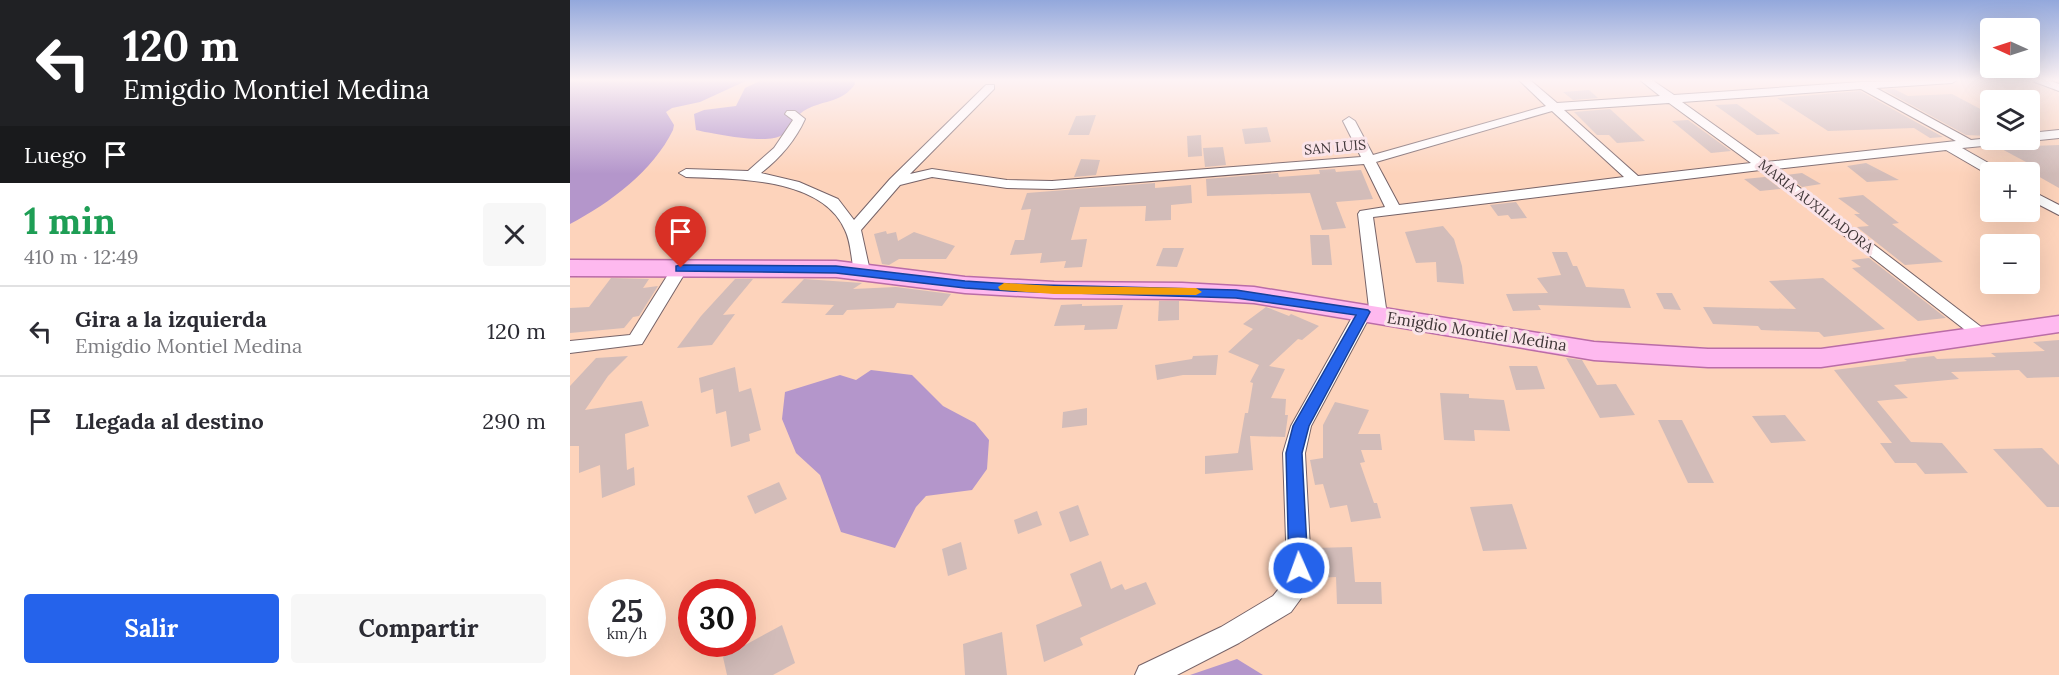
<!DOCTYPE html>
<html lang="es">
<head>
<meta charset="utf-8">
<style>
	body { margin:0; font-family:Lora,serif; background:#f7f7f7; color:#2b2b33; height:100vh; display:flex; flex-direction:column; font-size:22px; white-space:nowrap }
	* { box-sizing:border-box; margin:0 }
	p { font-size:20px; color:#7c7c81 }
	.icon { flex:none; width:33px; height:33px; fill:none; stroke:currentColor; stroke-width:2; stroke-linecap:round; stroke-linejoin:round }
	.map { position:relative; flex:1; overflow:hidden }
	.details { display:flex; flex-direction:column; background:#fff; width:570px }
	.details>* { flex:none }
	.banner { background:#202124; color:#fff; overflow:hidden }
	.needle { width:39px; rotate:273deg }
	.tools { position:absolute; left:1410px; top:18px; display:grid; gap:12px }
	.tools a { display:grid; place-items:center; width:60px; height:60px; border-radius:6px; background:#fff; box-shadow:0 6px 24px #0002; font-size:30px }
	.speed { position:absolute; left:18px; top:579px; display:flex; gap:12px; font-size:30px; font-weight:700; text-align:center }
	.speed>* { display:grid; place-content:center; width:78px; height:78px; border-radius:50%; background:#fff; box-shadow:0 6px 24px #0002; line-height:1 }
	.speed small { font-size:15px; font-weight:400 }
	.speed .limit { border:9px solid #d22; background:#fff; color:#111 }
	.pin { position:absolute; display:grid; place-items:center; width:51px; height:51px; color:#fff; margin:-62px -26px; border-radius:50% 50% 50% 0; rotate:-45deg; box-shadow:0 0 6px #0007 }
	.pin .icon { rotate:45deg }
	.me { position:absolute; width:66px; margin:-33px; rotate:358deg; stroke-linejoin:round; filter:drop-shadow(0 0 4px #0008) }
	.turn { display:flex; align-items:center; gap:21px; height:126px; padding:0 24px; font-size:27px }
	.turn .icon { width:78px; height:78px; stroke-width:2.5 }
	.turn b { display:block; font-size:42px; line-height:51px }
	.then { display:flex; align-items:center; height:57px; padding:0 24px; background:#0003; gap:12px; font-size:22px }
	.round { display:grid; place-items:center; flex:none; width:63px; height:63px; border-radius:6px; background:#f7f7f7 }
	.head { display:flex; align-items:center; justify-content:space-between; height:102px; padding:0 24px }
	h1 { font-size:36px; font-weight:700; line-height:45px; color:#1e9e55 }
	.primary-button { display:flex; gap:12px; margin-top:auto; padding:12px 24px }
	.primary-button a { flex:1; height:69px; border-radius:6px; background:#2563eb; color:#fff; font-size:24px; font-weight:700; line-height:69px; text-align:center }
	.primary-button a+a { background:#f7f7f7; color:#2b2b33 }
	ul { padding:0; list-style:none }
	li { display:flex; align-items:center; gap:18px; height:90px; padding:0 24px; border-top:2px solid #e1e1e2 }
	li div { flex:1 }
	li b { display:block; font-size:22px }
	li em { font-style:normal }
	main { display:flex; flex:1; min-height:0 }
	.map>svg:first-child { display:block }
	.green { fill:#fdd3bb; fill-rule:evenodd }
	.water { fill:#b496cb }
	.building { fill:#d2bcb9 }
	.lines { fill:none; stroke-linecap:round; stroke-linejoin:round }
	.street-casing { stroke:#766368; stroke-width:2 }
	.primary-casing { stroke:#ba6ca7; stroke-width:3 }
	.street { fill:#fff; fill-rule:evenodd }
	.primary { fill:#feb9ef; fill-rule:evenodd }
	.route { fill:#2563eb; stroke:#184099; stroke-width:1.5 }
	.slow { fill:#f59e0b }
	.labels { text-anchor:middle; dominant-baseline:central; stroke-width:6; stroke-linejoin:round; paint-order:stroke }
	.far-street-label { font-size:14px; fill:#3e3537; stroke:#fae4e9 }
	.street-label { font-size:16px; fill:#3e3537; stroke:#fae4e9 }
</style>
</head>
<body>
<main>
<section class="details">
<div class="banner">
<div class="turn"><svg class="icon" aria-label="left" viewBox="0 0 24 24"><path d="M17 20v-9H6M10 6l-5 5 5 5"/></svg><div><b>120 m</b>Emigdio Montiel Medina</div></div>
<div class="then">Luego<svg class="icon" aria-label="arrive" viewBox="0 0 24 24"><path d="M6 21V4h12l-3 4 3 4H6"/></svg></div>
</div>
<div class="head"><div><h1>1 min</h1><p>410 m · 12:49</p></div><a class="round"><svg class="icon" aria-label="close" viewBox="0 0 24 24"><path d="M6 6l12 12M18 6L6 18"/></svg></a></div>
<ul>
<li><svg class="icon" aria-label="left" viewBox="0 0 24 24"><path d="M17 20v-9H6M10 6l-5 5 5 5"/></svg><div><b>Gira a la izquierda</b><p>Emigdio Montiel Medina</p></div><em>120 m</em></li>
<li><svg class="icon" aria-label="arrive" viewBox="0 0 24 24"><path d="M6 21V4h12l-3 4 3 4H6"/></svg><div><b>Llegada al destino</b></div><em>290 m</em></li>
</ul>
<div class="primary-button"><a>Salir</a><a>Compartir</a></div>
</section>
<div class="map">
<svg width="1489" height="675" viewBox="0 0 1489 675">
	<rect width="100%" height="100%" fill="#fae4e9"/>
	<path class="green" d="M72,80H1489V675H0V132ZM1420,100H1460V140H1420ZM1420,172H1460V212H1420ZM1420,244H1460V284H1420ZM32,592H82V644H32ZM122,592H172V644H122Z"/>
	<g class="water">
		<path d="M0,80H178L130,102L102,108L96,112L104,125L103,130C83,171 40,203 0,224Z"/>
		<path d="M192,80H284L285,84C273,102 255,100 237,109C226,114 222,127 212,135C199,145 144,134 126,130L124,114L134,110L166,106L175,88Z"/>
		<polygon points="301,370 342,375 373,406 405,423 419,440 417,469 402,490 356,496 346,507 325,548 271,532 250,475 226,453 212,419 215,392 270,375 286,380"/>
		<polygon points="667,659 693,675 620,675"/>
	</g>
	<g class="building">
		<polygon points="1324,89 1338,96 1382,94 1420,114 1420,136 1396,135 1314,90"/>
		<polygon points="1019,90 1028,98 1003,100 993,92"/>
		<polygon points="1290,91 1373,137 1360,138 1344,128 1258,131 1207,98"/>
		<polygon points="1167,104 1210,134 1187,135 1145,105"/>
		<polygon points="1040,109 1075,141 1047,143 1039,135 1027,135 1004,112"/>
		<polygon points="526,115 519,135 498,135 506,116"/>
		<polygon points="1118,120 1161,151 1141,153 1102,121"/>
		<polygon points="697,127 701,142 675,144 672,129"/>
		<polygon points="631,135 632,156 618,157 617,136"/>
		<polygon points="1489,145 1489,188 1459,171 1469,169 1428,147"/>
		<polygon points="653,147 656,165 635,167 633,148"/>
		<polygon points="511,159 530,160 526,175 504,177"/>
		<polygon points="1296,163 1329,180 1297,182 1277,166"/>
		<polygon points="765,169 766,172 791,170 803,199 766,202 776,228 752,230 740,193 637,196 636,179 708,173 709,177 750,174 749,170"/>
		<polygon points="1232,173 1251,184 1232,187 1216,175"/>
		<polygon points="1195,177 1211,189 1190,191 1174,179"/>
		<polygon points="585,183 585,188 621,185 622,203 601,205 601,220 575,221 576,206 510,207 501,240 517,239 512,267 494,268 496,261 470,263 472,253 440,255 445,240 454,240 461,209 451,210 457,193"/>
		<polygon points="1293,195 1329,223 1322,224 1373,262 1335,265 1287,227 1299,226 1284,214 1290,214 1268,198"/>
		<polygon points="946,202 957,218 941,219 938,215 928,216 920,205"/>
		<polygon points="873,226 884,239 892,266 894,284 867,282 866,262 846,263 835,232"/>
		<polygon points="316,231 317,234 326,232 328,241 344,232 385,246 376,259 329,259 319,265 312,264 304,234"/>
		<polygon points="740,235 759,235 762,265 742,265"/>
		<polygon points="593,248 614,248 607,267 586,266"/>
		<polygon points="982,252 997,252 1003,266 1007,266 1016,287 1054,289 1061,308 968,305 971,310 943,311 936,294 978,293 967,278 991,275"/>
		<polygon points="1299,258 1376,318 1348,321 1282,268 1291,267 1281,260"/>
		<polygon points="41,278 79,279 73,288 88,286 69,316 63,317 54,328 0,333 0,308 19,307"/>
		<polygon points="1253,278 1315,329 1254,337 1249,332 1191,330 1188,326 1143,324 1133,307 1226,309 1199,281"/>
		<polygon points="165,279 183,279 153,315 165,314 142,345 107,348 131,316"/>
		<polygon points="234,279 292,283 283,289 326,287 381,294 372,306 327,303 324,308 277,310 273,315 255,315 264,305 211,303"/>
		<polygon points="1086,293 1102,293 1111,310 1094,309"/>
		<polygon points="589,301 609,301 609,320 588,321"/>
		<polygon points="512,304 512,306 553,305 547,329 514,330 515,325 484,326 491,305"/>
		<polygon points="696,307 719,316 721,314 749,326 732,340 728,339 699,366 715,369 701,398 716,399 715,415 718,415 715,437 680,436 683,470 635,474 635,456 668,453 675,413 678,413 683,383 680,382 689,365 658,352 683,329 673,324"/>
		<polygon points="1489,340 1489,377 1457,378 1449,370 1381,372 1389,379 1324,385 1338,398 1307,401 1341,442 1372,443 1398,473 1355,474 1346,463 1325,463 1310,443 1322,443 1264,370 1337,361 1334,359 1364,356 1367,359 1426,357 1421,353 1475,351 1463,342"/>
		<polygon points="648,355 646,375 613,375 587,380 585,365 622,359 623,356"/>
		<polygon points="58,356 38,376 15,410 72,401 79,426 55,434 57,470 64,467 65,485 32,498 30,465 9,473 9,446 0,446 0,386 26,358"/>
		<polygon points="996,358 1012,360 1027,385 1046,384 1065,415 1030,418"/>
		<polygon points="939,366 967,366 975,389 946,390"/>
		<polygon points="165,367 169,392 181,388 191,430 179,434 180,441 161,447 156,411 146,414 143,389 131,393 129,378"/>
		<polygon points="870,393 899,394 899,398 934,400 940,431 904,430 905,441 874,440"/>
		<polygon points="765,402 799,410 788,434 810,434 812,450 791,450 795,462 790,463 804,503 807,503 811,518 781,522 777,505 760,508 753,484 745,485 740,460 753,458 753,425"/>
		<polygon points="517,408 517,425 492,428 493,412"/>
		<polygon points="1215,415 1236,441 1201,443 1182,416"/>
		<polygon points="1088,420 1112,420 1144,483 1118,483"/>
		<polygon points="1472,448 1489,465 1489,507 1477,507 1423,449"/>
		<polygon points="209,482 217,499 185,514 177,496"/>
		<polygon points="942,504 957,549 913,551 900,507"/>
		<polygon points="508,505 519,535 500,542 489,512"/>
		<polygon points="467,511 472,525 448,534 444,520"/>
		<polygon points="391,542 397,569 378,576 372,549"/>
		<polygon points="782,547 785,582 811,582 812,604 767,604 766,577 746,578 744,548"/>
		<polygon points="531,561 541,589 552,584 555,590 576,582 586,604 510,638 513,645 474,662 466,625 512,606 500,574"/>
		<polygon points="212,625 225,663 203,675 157,675 153,657"/>
		<polygon points="432,632 437,675 395,675 393,644"/>
	</g>
	<g class="lines">
		<defs>
			<g id="street">
				<path d="M949,80H960L987,103L1090,96L1070,80H1082L1104,95L1291,82L1387,80L1382,83L1306,88L1401,140L1420,138V140H1439L1433,144L1392,148L1429,169L1430,172H1420L1419,175L1376,150L1205,169L1423,336L1420,340H1408L1190,170L803,217L817,315L814,319L808,320L800,316L741,426L735,453L741,568L732,597L721,612L669,643L607,675H565L569,666L651,627L703,596L712,585L717,568L713,453L721,426L785,312L788,308H799L788,214L790,211L815,207L794,164L482,189L437,188L362,177L330,185L291,230L300,271L292,276L284,271C281,258 281,242 275,230C252,177 165,179 116,177L109,173L116,169L178,171L204,148L223,120L215,114L217,111H225L235,119C225,141 210,158 191,173L229,182L268,199L284,220L320,179L416,85H424V89L340,174L362,169L437,180L482,181L791,157L773,121L779,117L785,121L803,155L976,106ZM1291,89L1386,141L1196,162L1112,102ZM1099,103L1181,163L1068,176L994,110ZM982,111L1054,177L829,205L806,162Z"/>
				<polygon points="1464,80 1478,80 1489,84 1489,91 1465,82"/>
				<polygon points="1489,130 1489,138 1460,141 1456,140 1460,140 1460,133"/>
				<polygon points="1460,190 1489,205 1489,215 1460,200"/>
				<polygon points="110,263 118,268 72,344 0,353 0,341 60,335 104,265"/>
			</g>
			<polygon id="primary" points="0,260 266,261 395,277 484,282 612,283 684,287 1024,342 1138,349 1251,349 1489,316 1489,332 1251,367 1138,367 1024,360 684,303 612,299 484,298 395,293 266,277 0,276"/>
		</defs>
		<use href="#street" class="street-casing"/>
		<use href="#primary" class="primary-casing"/>
		<use href="#street" class="street"/>
		<use href="#primary" class="primary"/>
	</g>
	<linearGradient id="sky" x2="0" y2="1"><stop stop-color="#93a8dc"/><stop offset="0.46" stop-color="#fdf3f5"/><stop offset="1" stop-color="#fdf3f5" stop-opacity="0"/></linearGradient>
	<rect width="1489" height="174" fill="url(#sky)"/>
	<polygon class="route" points="111,265 266,266 395,281 440,284 666,290 798,310 800,312 739,426 732,453 738,568 735,574 729,576 722,574 719,568 716,453 723,426 786,315 666,298 440,291 395,288 266,273 106,271 106,266"/>
	<polygon class="slow" points="434,283 484,286 626,288 632,292 626,295 484,294 430,290 428,287"/>
	<g class="labels">
		<g class="far-street-label">
			<text transform="translate(765 147) rotate(-5)">SAN LUIS</text>
			<text transform="translate(1246 206) rotate(38)">MARIA AUXILIADORA</text>
		</g>
		<g class="street-label">
			<text transform="translate(907 331) rotate(9)">Emigdio Montiel Medina</text>
		</g>
	</g>
</svg>
<div class="tools">
<a><svg class="needle" viewBox="-14 -14 28 28"><path d="M0-13l5 13h-10z" fill="#e53935"/><path d="M0 13l5-13h-10z" fill="#7c7c81"/></svg></a>
<a><svg class="icon" aria-label="layers" viewBox="0 0 24 24"><path d="M12 4l9 5-9 5-9-5zM3 14l9 5 9-5"/></svg></a>
<a>+</a>
<a>−</a>
</div>
<div class="speed"><div>25<small>km/h</small></div><div class="limit">30</div></div>
<div class="pin" style="left:111px;top:268px;background:#d93025"><svg class="icon" aria-label="arrive" viewBox="0 0 24 24"><path d="M6 21V4h12l-3 4 3 4H6"/></svg></div>
<svg class="me" style="left:729px;top:568px" viewBox="-20 -20 40 40"><circle r="17" fill="#2563eb" stroke="#fff" stroke-width="3"/><path d="M0-11L8 9 0 5-8 9z" fill="#fff"/></svg>
</div>
</main>
</body>
</html>
